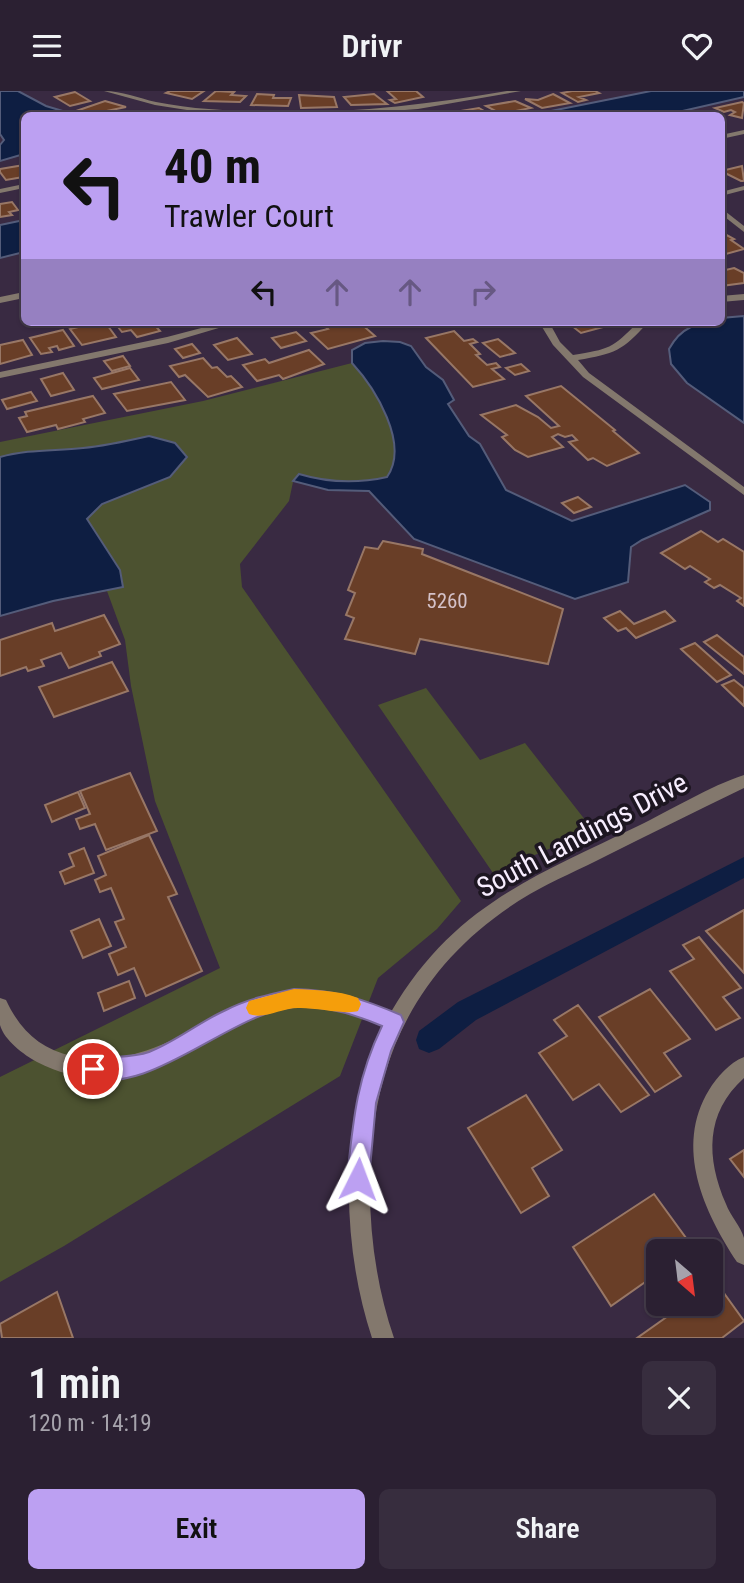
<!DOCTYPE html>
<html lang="en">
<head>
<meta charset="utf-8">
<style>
	body { margin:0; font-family:"Roboto Condensed",sans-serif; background:#372d3e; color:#f1f3f6; height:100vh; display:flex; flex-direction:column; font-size:26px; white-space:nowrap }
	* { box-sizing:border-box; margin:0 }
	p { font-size:23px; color:#a6a3ac }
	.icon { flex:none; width:38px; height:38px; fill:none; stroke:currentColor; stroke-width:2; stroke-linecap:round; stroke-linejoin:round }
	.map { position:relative; height:1247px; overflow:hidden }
	.drawer { display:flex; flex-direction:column; background:#2b2032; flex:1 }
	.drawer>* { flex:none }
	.guide { position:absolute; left:21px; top:21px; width:704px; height:214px; border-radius:10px; box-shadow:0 2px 5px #0004,0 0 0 2px #473e4d; background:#bca0f2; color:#111; overflow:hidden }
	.needle { width:46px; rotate:152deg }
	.fabs { position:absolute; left:646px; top:1148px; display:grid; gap:14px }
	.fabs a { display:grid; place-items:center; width:77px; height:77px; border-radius:10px; background:#2b2032; box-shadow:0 2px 5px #0004,0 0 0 2px #473e4d; font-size:35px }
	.pin { position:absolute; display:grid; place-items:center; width:60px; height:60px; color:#fff; margin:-30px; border:4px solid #fff; border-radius:50%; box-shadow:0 2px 7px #0007 }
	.me { position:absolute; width:77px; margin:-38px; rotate:3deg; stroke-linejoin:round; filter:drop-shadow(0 0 5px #0008) }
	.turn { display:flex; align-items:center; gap:24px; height:147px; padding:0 28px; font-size:32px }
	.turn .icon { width:91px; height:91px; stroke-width:2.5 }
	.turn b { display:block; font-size:49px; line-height:60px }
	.lanes { display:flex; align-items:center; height:66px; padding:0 28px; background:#0003; justify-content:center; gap:35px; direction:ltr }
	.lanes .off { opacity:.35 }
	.round { display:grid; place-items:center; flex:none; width:74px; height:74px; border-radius:10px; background:#372d3e }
	.summary { display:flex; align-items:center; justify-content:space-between; height:119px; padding:0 28px }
	h1 { font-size:42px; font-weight:600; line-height:52px }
	.primary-button { display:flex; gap:14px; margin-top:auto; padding:14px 28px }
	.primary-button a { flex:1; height:80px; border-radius:10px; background:#bca0f2; color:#111; font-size:28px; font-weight:600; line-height:80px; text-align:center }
	.primary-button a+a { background:#372d3e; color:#f1f3f6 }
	header { display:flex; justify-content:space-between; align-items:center; height:91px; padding:0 28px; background:#2b2032; font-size:32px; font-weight:600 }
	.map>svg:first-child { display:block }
	.green { fill:#4c5230 }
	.water { fill:#0e1e42; stroke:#545c7a; stroke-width:2 }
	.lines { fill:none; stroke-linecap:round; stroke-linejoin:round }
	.canal { fill:#0e1e42; fill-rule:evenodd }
	.building { fill:#693e27; stroke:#987766; stroke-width:2 }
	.minor { fill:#83786d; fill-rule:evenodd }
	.route { fill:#bca0f2; stroke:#7a689d; stroke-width:2 }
	.slow { fill:#f59e0b }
	.labels { text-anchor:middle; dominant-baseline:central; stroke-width:7; stroke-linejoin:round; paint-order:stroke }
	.number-label { font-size:21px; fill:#d4c1c8 }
	.near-street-label { font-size:28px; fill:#f7edfe; stroke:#1d1621 }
</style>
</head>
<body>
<header><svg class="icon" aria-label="menu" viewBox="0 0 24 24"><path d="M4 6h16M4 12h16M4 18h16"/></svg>Drivr<svg class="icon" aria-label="heart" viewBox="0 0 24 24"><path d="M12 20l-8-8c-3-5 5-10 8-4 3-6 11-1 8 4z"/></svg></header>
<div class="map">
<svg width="744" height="1247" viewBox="0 0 744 1247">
	<rect width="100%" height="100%" fill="#392a42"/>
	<g class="green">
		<path d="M352,272C375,297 410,352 387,386C356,393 329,392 299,383L293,391L289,410L240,473L242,496L461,810L437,838L378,887L340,985L64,1155L0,1191V986L220,877L155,710L131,595L125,549L107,500L53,510L0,525V351L203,310Z"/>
		<polygon points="426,597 480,669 525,652 593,739 493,782 378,614"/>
	</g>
	<g class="water">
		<polygon points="0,0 18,0 46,15 76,24 24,24 24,63 0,70 0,54 4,49 0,43"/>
		<polygon points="651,0 744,0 744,6 665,24 531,24"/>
		<polygon points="24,129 24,161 0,167 0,134"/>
		<path d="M744,225V332L687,292L671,273L669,258C681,236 697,231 721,231V227Z"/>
		<path d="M383,250L400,251L411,255L426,276L443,289L454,309L448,313L469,345L480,353L506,399L572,430L685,394L710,411V419L642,449L631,456L628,491L575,508L414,448L369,400L328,399L293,390L299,383C329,392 356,393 387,386C410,353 375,297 352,272V259L365,252Z"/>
		<path d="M149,345L175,352L187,366L170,386L102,413L87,428L120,479L123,496L53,510L0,525V366C28,358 55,360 83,357C105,355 127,350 149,345Z"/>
	</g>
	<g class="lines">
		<polygon class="canal" points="744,766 744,787 476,929 439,958 429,962 419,958 416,949 419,940 458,911"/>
	</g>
	<g class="building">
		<polygon points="170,0 204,0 192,8 166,2"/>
		<polygon points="216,0 234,1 231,4 246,5 240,11 204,10"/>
		<polygon points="387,0 416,0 423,6 395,12 390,9 396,8"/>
		<polygon points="572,0 595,0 599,2 579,6 586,9 578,11 562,2"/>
		<polygon points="75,1 90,10 70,15 55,6"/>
		<polygon points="257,3 274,4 273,7 291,7 288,15 251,14"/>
		<polygon points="374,3 387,13 351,14 344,6"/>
		<polygon points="553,3 570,12 542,17 525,8 538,9"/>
		<polygon points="299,4 334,6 337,16 301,17"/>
		<polygon points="105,10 126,16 92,23 79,19"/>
		<polygon points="515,10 531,17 501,23 486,15"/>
		<polygon points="742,11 744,12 742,27 730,24 735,21 731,19 724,21 715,17"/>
		<polygon points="479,17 491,24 453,24 457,23 454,21"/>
		<polygon points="24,74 24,83 21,84 23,86 6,89 0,81 0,78"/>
		<polygon points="742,75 744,90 741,90 721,80"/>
		<polygon points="12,111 18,119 9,121 12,124 0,126 0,113"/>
		<polygon points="721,141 734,148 731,149 744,158 726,163 721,160"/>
		<polygon points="734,177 744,182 744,192 721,195 721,180"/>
		<polygon points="99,231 105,231 116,246 82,254 70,238"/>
		<polygon points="114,231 152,231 160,240 137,246 131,239 122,241"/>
		<polygon points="321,231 339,231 343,234 359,231 375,245 328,258 311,242 328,238"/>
		<polygon points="567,231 606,231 599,233 603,236 581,242"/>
		<polygon points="63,239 74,255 59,259 57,255 49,257 52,261 41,263 30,247"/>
		<polygon points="454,240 464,250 473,248 477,251 470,253 480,263 476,264 487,274 496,272 500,276 492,278 504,288 473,296 426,247"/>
		<polygon points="296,241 306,250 281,257 272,247"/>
		<polygon points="237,247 252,263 228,269 214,254"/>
		<polygon points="498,248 515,262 500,266 483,252"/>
		<polygon points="23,249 32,264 0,273 0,254"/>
		<polygon points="192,253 200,262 183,267 175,258"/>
		<polygon points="309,259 324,273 283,288 279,284 257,290 243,274 265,268 269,272"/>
		<polygon points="123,265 130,275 112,280 104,270"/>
		<polygon points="203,267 212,277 217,276 227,286 231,285 242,296 208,306 185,284 179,286 170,275"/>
		<polygon points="521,273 529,280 515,284 506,277"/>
		<polygon points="130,277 139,289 102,298 94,287"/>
		<polygon points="63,282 74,299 51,305 41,288"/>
		<polygon points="171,291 185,309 127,320 114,303"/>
		<polygon points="561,295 615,339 613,340 639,362 607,375 593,367 588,369 569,351 577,349 572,344 565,346 558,343 552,346 563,356 528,366 515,359 502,346 507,344 481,324 516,314 538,326 551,337 559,335 526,305"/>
		<polygon points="31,301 37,310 7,318 2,309"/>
		<polygon points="93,305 105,322 83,328 85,331 58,338 56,334 27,341 19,327 27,325 25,321"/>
		<polygon points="578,406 591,416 574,422 562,412"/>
		<polygon points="701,440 718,451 723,448 744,461 744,515 737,510 741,507 720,494 714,497 705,491 710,488 690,475 685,478 661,462"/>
		<polygon points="383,450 423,458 422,463 563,518 548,573 420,548 415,563 345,548 354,527 346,524 355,502 348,499 365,456 378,458"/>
		<polygon points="620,520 634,533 665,520 675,530 636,547 626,537 618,540 604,527"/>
		<polygon points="104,524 120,553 99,561 101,565 69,577 61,562 41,569 44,575 28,580 26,576 0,585 0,549 52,532 55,540"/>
		<polygon points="717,544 744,566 744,583 704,551"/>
		<polygon points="695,552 731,584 717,591 681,558"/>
		<polygon points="112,571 128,600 54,626 39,596"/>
		<polygon points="734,589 744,597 744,615 722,594"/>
		<polygon points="130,682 157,740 106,759 95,733 80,738 76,728 90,723 80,700"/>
		<polygon points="78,701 85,717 52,731 45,714"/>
		<polygon points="149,744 177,803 168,806 202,880 146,905 134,877 118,884 109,863 126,856 115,831 124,828 111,797 100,801 95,789 106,784 98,765"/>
		<polygon points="84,757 94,782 65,793 60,781 74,775 69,763"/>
		<polygon points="744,819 744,882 706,840"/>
		<polygon points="99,828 111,855 83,867 71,840"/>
		<polygon points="699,846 741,897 723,906 740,927 716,939 670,880 694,868 683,854"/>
		<polygon points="129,890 135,907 104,920 98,902"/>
		<polygon points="650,898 690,948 664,962 681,985 655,1001 599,926"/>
		<polygon points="578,914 649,1004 621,1021 599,993 573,1009 539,962 567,945 554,929"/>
		<polygon points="526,1004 562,1059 532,1077 549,1105 521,1122 468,1037"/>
		<polygon points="744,1059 744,1086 730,1068"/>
		<polygon points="654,1103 694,1158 690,1160 658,1160 658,1182 611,1215 573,1156"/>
		<polygon points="716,1191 744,1230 722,1247 637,1247 685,1213 710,1213 710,1195"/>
		<polygon points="57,1201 73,1247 2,1247 0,1233"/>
	</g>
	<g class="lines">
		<g class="minor">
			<path d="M104,0C122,0 138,7 156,11C173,14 191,17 209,18C309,27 408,17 507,0H521L418,18L339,24L206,22L155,14Z"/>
			<polygon points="744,39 744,43 721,48 721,44"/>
			<polygon points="24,93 24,97 0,102 0,98"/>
			<polygon points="744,95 744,99 721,105 721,101"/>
			<polygon points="721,117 744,135 744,141 721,123"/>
			<polygon points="24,201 24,207 0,212 0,206"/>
			<polygon points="744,203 744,209 721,211 721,205"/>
			<polygon points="224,231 239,231 168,252 0,287 0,281 167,246"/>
			<path d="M539,231H549L560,251L573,264C609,258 612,258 638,231H648C623,260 614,263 578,269L589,282L744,396V404L583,286L553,254Z"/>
			<path d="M744,684V697C698,719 652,742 606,765C581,778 554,789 530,803C435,859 381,944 372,1053C366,1117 373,1186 394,1247H372C345,1165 340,1064 366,980C370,965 377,950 383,935C355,922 323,910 291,916C201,931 135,1022 37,971C24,964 4,949 0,934C0,926 0,915 0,907L6,909C20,939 40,958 72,965C156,983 214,911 293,900C327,895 360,908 391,921C453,815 533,786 638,735C671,719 710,695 744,684Z"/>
			<path d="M744,966V987C705,1022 706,1067 726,1113C730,1124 741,1136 744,1147C744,1155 744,1166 744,1174L737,1171C704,1121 674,1056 709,999C717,986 729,972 744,966Z"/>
		</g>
	</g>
	<path class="route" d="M294,898C336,899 363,908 401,924L404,931L391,960L376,1012L369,1088L366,1096L358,1100L350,1096L347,1088C353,1031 356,989 382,935C354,923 325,914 294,916C229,922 147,1009 85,985L82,978L85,971C102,964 129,968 149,961C177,950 199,931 226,919C247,908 271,903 294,898Z"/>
	<path class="slow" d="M294,898C316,899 337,899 358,907L361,913L358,920C347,924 313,916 298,917C281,917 264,929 249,923L246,917L249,910Z"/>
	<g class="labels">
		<g class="number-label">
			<text x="447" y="510">5260</text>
		</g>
		<g class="near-street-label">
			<text transform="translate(582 744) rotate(-28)">South Landings Drive</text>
		</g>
	</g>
</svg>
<div class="fabs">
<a><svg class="needle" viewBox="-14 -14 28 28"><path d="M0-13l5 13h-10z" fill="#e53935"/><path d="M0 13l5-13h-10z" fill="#a6a3ac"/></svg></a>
</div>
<div class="pin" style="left:93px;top:978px;background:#d93025"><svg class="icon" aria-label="arrive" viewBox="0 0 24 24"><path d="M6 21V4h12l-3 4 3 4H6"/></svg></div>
<svg class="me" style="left:358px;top:1088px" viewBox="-20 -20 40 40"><path d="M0-17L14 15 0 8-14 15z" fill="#bca0f2" stroke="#fff" stroke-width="4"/></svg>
<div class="guide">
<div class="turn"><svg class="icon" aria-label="left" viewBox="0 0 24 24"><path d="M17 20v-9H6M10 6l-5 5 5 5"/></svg><div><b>40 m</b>Trawler Court</div></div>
<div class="lanes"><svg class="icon" aria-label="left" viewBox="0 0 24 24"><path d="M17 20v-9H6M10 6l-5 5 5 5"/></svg><svg class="icon off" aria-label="ahead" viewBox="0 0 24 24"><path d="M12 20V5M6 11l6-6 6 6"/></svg><svg class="icon off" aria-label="ahead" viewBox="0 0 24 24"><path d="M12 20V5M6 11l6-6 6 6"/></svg><svg class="icon off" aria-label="right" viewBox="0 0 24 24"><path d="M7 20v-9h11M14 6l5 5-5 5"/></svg></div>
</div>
</div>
<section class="drawer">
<div class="summary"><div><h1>1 min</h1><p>120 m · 14:19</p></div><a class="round"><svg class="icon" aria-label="close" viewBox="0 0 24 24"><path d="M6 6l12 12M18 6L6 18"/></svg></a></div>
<div class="primary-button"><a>Exit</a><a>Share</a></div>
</section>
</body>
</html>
